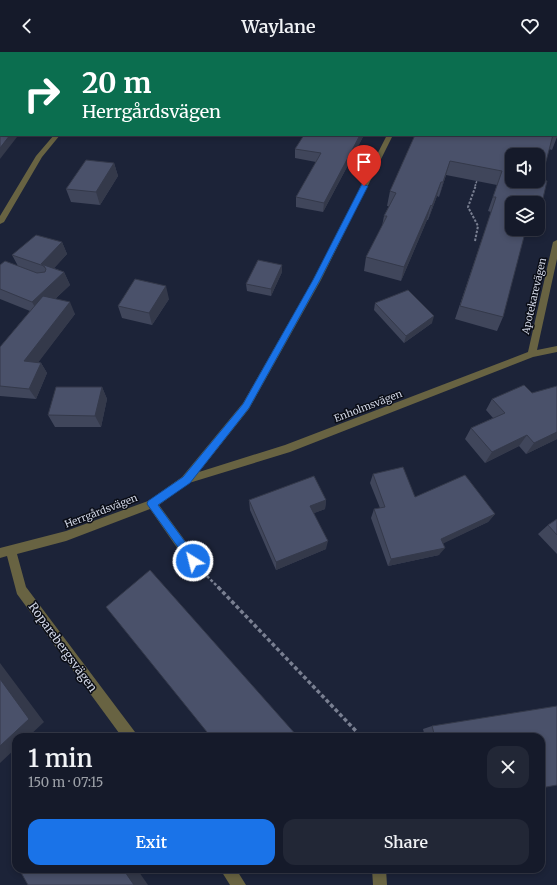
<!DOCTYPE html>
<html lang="en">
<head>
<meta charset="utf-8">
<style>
	body { margin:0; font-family:Merriweather,serif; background:#222736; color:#f1f3f6; height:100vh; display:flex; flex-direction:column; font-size:15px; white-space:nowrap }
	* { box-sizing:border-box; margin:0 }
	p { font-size:13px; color:#9da1a8 }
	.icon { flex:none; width:22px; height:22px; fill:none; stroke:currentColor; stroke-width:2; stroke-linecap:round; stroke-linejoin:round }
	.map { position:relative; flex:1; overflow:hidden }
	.drawer { position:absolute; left:12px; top:681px; width:533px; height:140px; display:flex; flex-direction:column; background:#151a2a; border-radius:12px; box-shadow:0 2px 6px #0003,0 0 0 1px #343847 }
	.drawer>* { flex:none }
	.hud { position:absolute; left:0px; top:0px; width:557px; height:84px; box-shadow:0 2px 6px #0003,0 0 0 1px #343847; background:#0b6e4f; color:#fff; overflow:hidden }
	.buttons { position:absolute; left:505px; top:96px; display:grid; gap:8px }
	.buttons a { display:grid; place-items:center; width:40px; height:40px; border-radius:8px; background:#151a2a; box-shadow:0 2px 6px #0003,0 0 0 1px #343847; font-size:20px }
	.pin { position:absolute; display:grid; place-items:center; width:34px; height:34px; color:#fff; margin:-41px -17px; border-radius:50% 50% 50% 0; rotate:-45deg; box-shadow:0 0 4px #0007 }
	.pin .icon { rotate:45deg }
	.me { position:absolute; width:44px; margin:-22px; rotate:324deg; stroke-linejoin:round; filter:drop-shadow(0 0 3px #0008) }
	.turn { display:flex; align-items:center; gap:14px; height:84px; padding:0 16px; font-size:18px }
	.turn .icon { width:52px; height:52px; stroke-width:2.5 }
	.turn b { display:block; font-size:28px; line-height:34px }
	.round { display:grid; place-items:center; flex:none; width:42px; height:42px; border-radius:12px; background:#222736 }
	.overview { display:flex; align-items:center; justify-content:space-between; height:68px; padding:0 16px }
	h1 { font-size:24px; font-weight:600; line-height:30px }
	.button { display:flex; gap:8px; margin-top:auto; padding:8px 16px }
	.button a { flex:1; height:46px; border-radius:12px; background:#1a73e8; color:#fff; font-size:16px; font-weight:600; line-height:46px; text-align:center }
	.button a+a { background:#222736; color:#f1f3f6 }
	header { display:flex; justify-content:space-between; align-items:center; height:52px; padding:0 16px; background:#151a2a; font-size:18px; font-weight:600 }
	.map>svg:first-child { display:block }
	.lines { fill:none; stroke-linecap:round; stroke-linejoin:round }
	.path-far3 { stroke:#797f91; stroke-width:1.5; stroke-dasharray:2 1; stroke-linecap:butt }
	.path-far2 { stroke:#797f91; stroke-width:2; stroke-dasharray:2.5 1.5; stroke-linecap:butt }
	.path-far1 { stroke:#797f91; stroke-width:2.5; stroke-dasharray:3 2; stroke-linecap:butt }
	.path { stroke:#797f91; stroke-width:3.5; stroke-dasharray:4 2.5; stroke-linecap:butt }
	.minor { fill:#686342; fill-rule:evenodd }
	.wall { fill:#40465b }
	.shaded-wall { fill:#34394a }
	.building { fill:#4a516a; stroke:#34394a; fill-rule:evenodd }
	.route { fill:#1a73e8; stroke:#114b97 }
	.labels { text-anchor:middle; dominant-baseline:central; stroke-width:3; stroke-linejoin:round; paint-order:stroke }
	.street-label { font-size:10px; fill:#cfd4e3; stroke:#0a0d16 }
	.near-street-label { font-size:12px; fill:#cfd4e3; stroke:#0a0d16 }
</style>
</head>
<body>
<header><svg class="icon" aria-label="back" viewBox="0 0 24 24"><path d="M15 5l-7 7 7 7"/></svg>Waylane<svg class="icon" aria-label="heart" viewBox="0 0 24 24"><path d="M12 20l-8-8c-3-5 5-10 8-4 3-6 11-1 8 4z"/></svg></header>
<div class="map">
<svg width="557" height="833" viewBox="0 0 557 833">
	<rect width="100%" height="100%" fill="#1c2338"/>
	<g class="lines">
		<polyline class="path-far3" points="475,134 478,126"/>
		<polyline class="path-far2" points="475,189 478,174 468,155 476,133"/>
		<polyline class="path-far1" points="207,524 219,536"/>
		<polyline class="path" points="218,535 356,679 358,685"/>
		<g class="minor">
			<polygon points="151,0 157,0 150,1"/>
			<polygon points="431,0 437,0 430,1"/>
			<polygon points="54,83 60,83 42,105 4,170 0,172 0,164 36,104"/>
			<polygon points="387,83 393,83 321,228 249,357 199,420 285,393 528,300 553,190 557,188 557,207 537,298 557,294 557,300 533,305 290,400 189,431 159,453 197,505 199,509 197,513 193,514 189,513 150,457 66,489 17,502 26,535 135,680 137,685 122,685 17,542 7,504 0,506 0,496 66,479 148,449 182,425 243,351 313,228"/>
			<polygon points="220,817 236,817 246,833 230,833"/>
			<polygon points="372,817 386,817 387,833 373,833"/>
		</g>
	</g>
	<g class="wall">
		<polygon points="361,0 409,0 408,1 360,1"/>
		<polygon points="535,0 557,0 556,44 557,44 557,85 552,98 549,97 541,128 541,155 538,161 538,151 512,151 503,265 497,279 455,267 491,160 488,159 497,133 446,123 439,145 437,144 428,168 427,168 401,229 364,219 366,205 382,174 384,164 389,154 387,154 390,139 415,83 556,83 556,1 535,1"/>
		<polygon points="1,53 1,70 0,70 0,54"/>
		<polygon points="364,83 323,160 296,155 296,145 316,110 295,106 295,97"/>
		<polygon points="114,111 118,124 100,153 71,150 66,137"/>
		<polygon points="62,190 67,202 54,216 64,220 70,233 55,247 75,262 38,310 41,311 47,321 36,347 0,344 0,295 30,259 0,247 0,213 18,214 12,203"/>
		<polygon points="282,220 271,244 247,239 246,232"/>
		<polygon points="169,247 152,273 122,266 118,254"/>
		<polygon points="375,251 432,271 404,291 374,258"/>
		<polygon points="102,335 107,347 101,375 55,375 48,363"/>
		<polygon points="492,347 557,387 526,402 519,394 485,411 465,387 471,376 493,366 486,358"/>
		<polygon points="373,422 415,445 495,462 488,470 443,491 439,503 388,514 371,466 374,457 380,456 370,431"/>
		<polygon points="249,448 326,448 325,457 314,461 326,497 276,518 250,458"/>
		<polygon points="557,467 557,502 538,482 548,473"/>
		<polygon points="432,674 541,685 425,685 423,677"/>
	</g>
	<g class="shaded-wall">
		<polygon points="238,0 250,0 250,1 237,1"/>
		<polygon points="10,83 16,83 17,85 0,107 0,96"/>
		<polygon points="360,83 364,83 323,160 324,151"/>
		<polygon points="450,109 446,123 439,145 443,130"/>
		<polygon points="114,111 118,124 100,153 96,140"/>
		<polygon points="441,130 437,144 428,168 432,154"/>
		<polygon points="431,153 427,168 401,229 404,215"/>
		<polygon points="62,190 67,202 48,223 46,217 41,212"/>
		<polygon points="282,213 282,220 271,244 271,237"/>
		<polygon points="64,220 70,233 39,262 32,250"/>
		<polygon points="166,234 169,247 152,273 149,261"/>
		<polygon points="70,250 75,262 31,320 24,309"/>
		<polygon points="434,264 432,271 404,291 406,284"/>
		<polygon points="41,311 47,321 36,347 29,337"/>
		<polygon points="102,335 107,347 101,375 95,364"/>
		<polygon points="557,380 557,387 526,402 534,391"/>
		<polygon points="527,383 519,394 485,411 492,400"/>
		<polygon points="326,448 325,457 309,463 310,454"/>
		<polygon points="495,462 488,470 436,495 441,487"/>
		<polygon points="328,489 326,497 276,518 276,510"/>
		<polygon points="445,496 439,503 388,514 391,507"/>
		<polygon points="0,611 44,670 28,685 16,685 16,696 0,711"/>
		<polygon points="123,817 137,817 148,833 134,833"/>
	</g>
	<g class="building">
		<polygon points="189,0 238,0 237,1 188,1"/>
		<polygon points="361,0 389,0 389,1 360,1"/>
		<rect x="452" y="0" width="38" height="1"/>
		<path d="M536,0H557V41L556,44H557V84L553,83L541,128L547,129L541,155H538V151H512V177H526L503,265L460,254L496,145H493L502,119L450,109L443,130H441L432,154L431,153L404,215L366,205L387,164H384L396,141L390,139L415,83H556V1H536ZM512,103H538V129H512Z"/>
		<polygon points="1,53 1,60 0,60 0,54"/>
		<polygon points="0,77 1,77 1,83 10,83 0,96"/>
		<polygon points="304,83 360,83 324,151 296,145 321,101 295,97"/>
		<polygon points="86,108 114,111 96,140 66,137"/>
		<polygon points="36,183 62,190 41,212 64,220 32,250 0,237 0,213 5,209 37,221 45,220 46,217 44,214 12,203"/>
		<polygon points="258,208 282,213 271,237 246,232"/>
		<polygon points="135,227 166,234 149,261 118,254"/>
		<polygon points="408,238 434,264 406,284 375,251"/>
		<polygon points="43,244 70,250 24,309 41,311 29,337 0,334 0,295"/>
		<polygon points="524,333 532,341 557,334 557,380 534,391 527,383 492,400 471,376 505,361 492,347"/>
		<polygon points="56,335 102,335 95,364 48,363"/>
		<polygon points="403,415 415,445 465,423 495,462 441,487 445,496 391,507 374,457 385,455 373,422"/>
		<polygon points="314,424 326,448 310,454 328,489 276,510 249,448"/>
		<polygon points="557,467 557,483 548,473"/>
		<polygon points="150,518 298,685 211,685 106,555"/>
		<polygon points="0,627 29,667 0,694"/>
		<polygon points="557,654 557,733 541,736 541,685 435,685 432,674"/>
		<polygon points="16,804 16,812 13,807"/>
		<polygon points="19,817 123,817 134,833 28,833"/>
	</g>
	<polygon class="route" points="362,132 368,134 320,228 249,356 190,431 158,453 197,506 198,509 197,512 193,514 190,512 147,452 148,449 183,425 243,352 313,228"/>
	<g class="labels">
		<g class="street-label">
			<text transform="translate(534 244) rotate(-77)">Apotekarevägen</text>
			<text transform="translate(368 354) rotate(-21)">Enholmsvägen</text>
			<text transform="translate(101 459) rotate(-21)">Herrgårdsvägen</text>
		</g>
		<g class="near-street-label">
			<text transform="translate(63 595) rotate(54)">Roparebergsvägen</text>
		</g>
	</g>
</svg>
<div class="buttons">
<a><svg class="icon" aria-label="sound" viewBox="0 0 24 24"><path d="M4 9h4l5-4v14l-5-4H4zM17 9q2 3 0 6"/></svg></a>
<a><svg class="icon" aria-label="layers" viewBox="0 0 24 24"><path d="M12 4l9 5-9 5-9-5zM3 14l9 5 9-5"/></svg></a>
</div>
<div class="pin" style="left:364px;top:134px;background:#d93025"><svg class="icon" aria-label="arrive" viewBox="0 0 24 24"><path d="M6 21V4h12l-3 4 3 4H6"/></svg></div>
<svg class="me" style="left:193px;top:509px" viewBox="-20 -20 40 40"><circle r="17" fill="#1a73e8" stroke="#fff" stroke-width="3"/><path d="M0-11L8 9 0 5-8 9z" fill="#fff"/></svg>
<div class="hud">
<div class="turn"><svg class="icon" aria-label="right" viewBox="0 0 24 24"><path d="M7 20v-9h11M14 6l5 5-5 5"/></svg><div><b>20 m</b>Herrgårdsvägen</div></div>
</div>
<section class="drawer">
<div class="overview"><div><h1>1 min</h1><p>150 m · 07:15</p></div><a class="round"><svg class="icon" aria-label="close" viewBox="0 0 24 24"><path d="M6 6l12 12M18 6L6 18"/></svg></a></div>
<div class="button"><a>Exit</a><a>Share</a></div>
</section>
</div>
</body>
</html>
